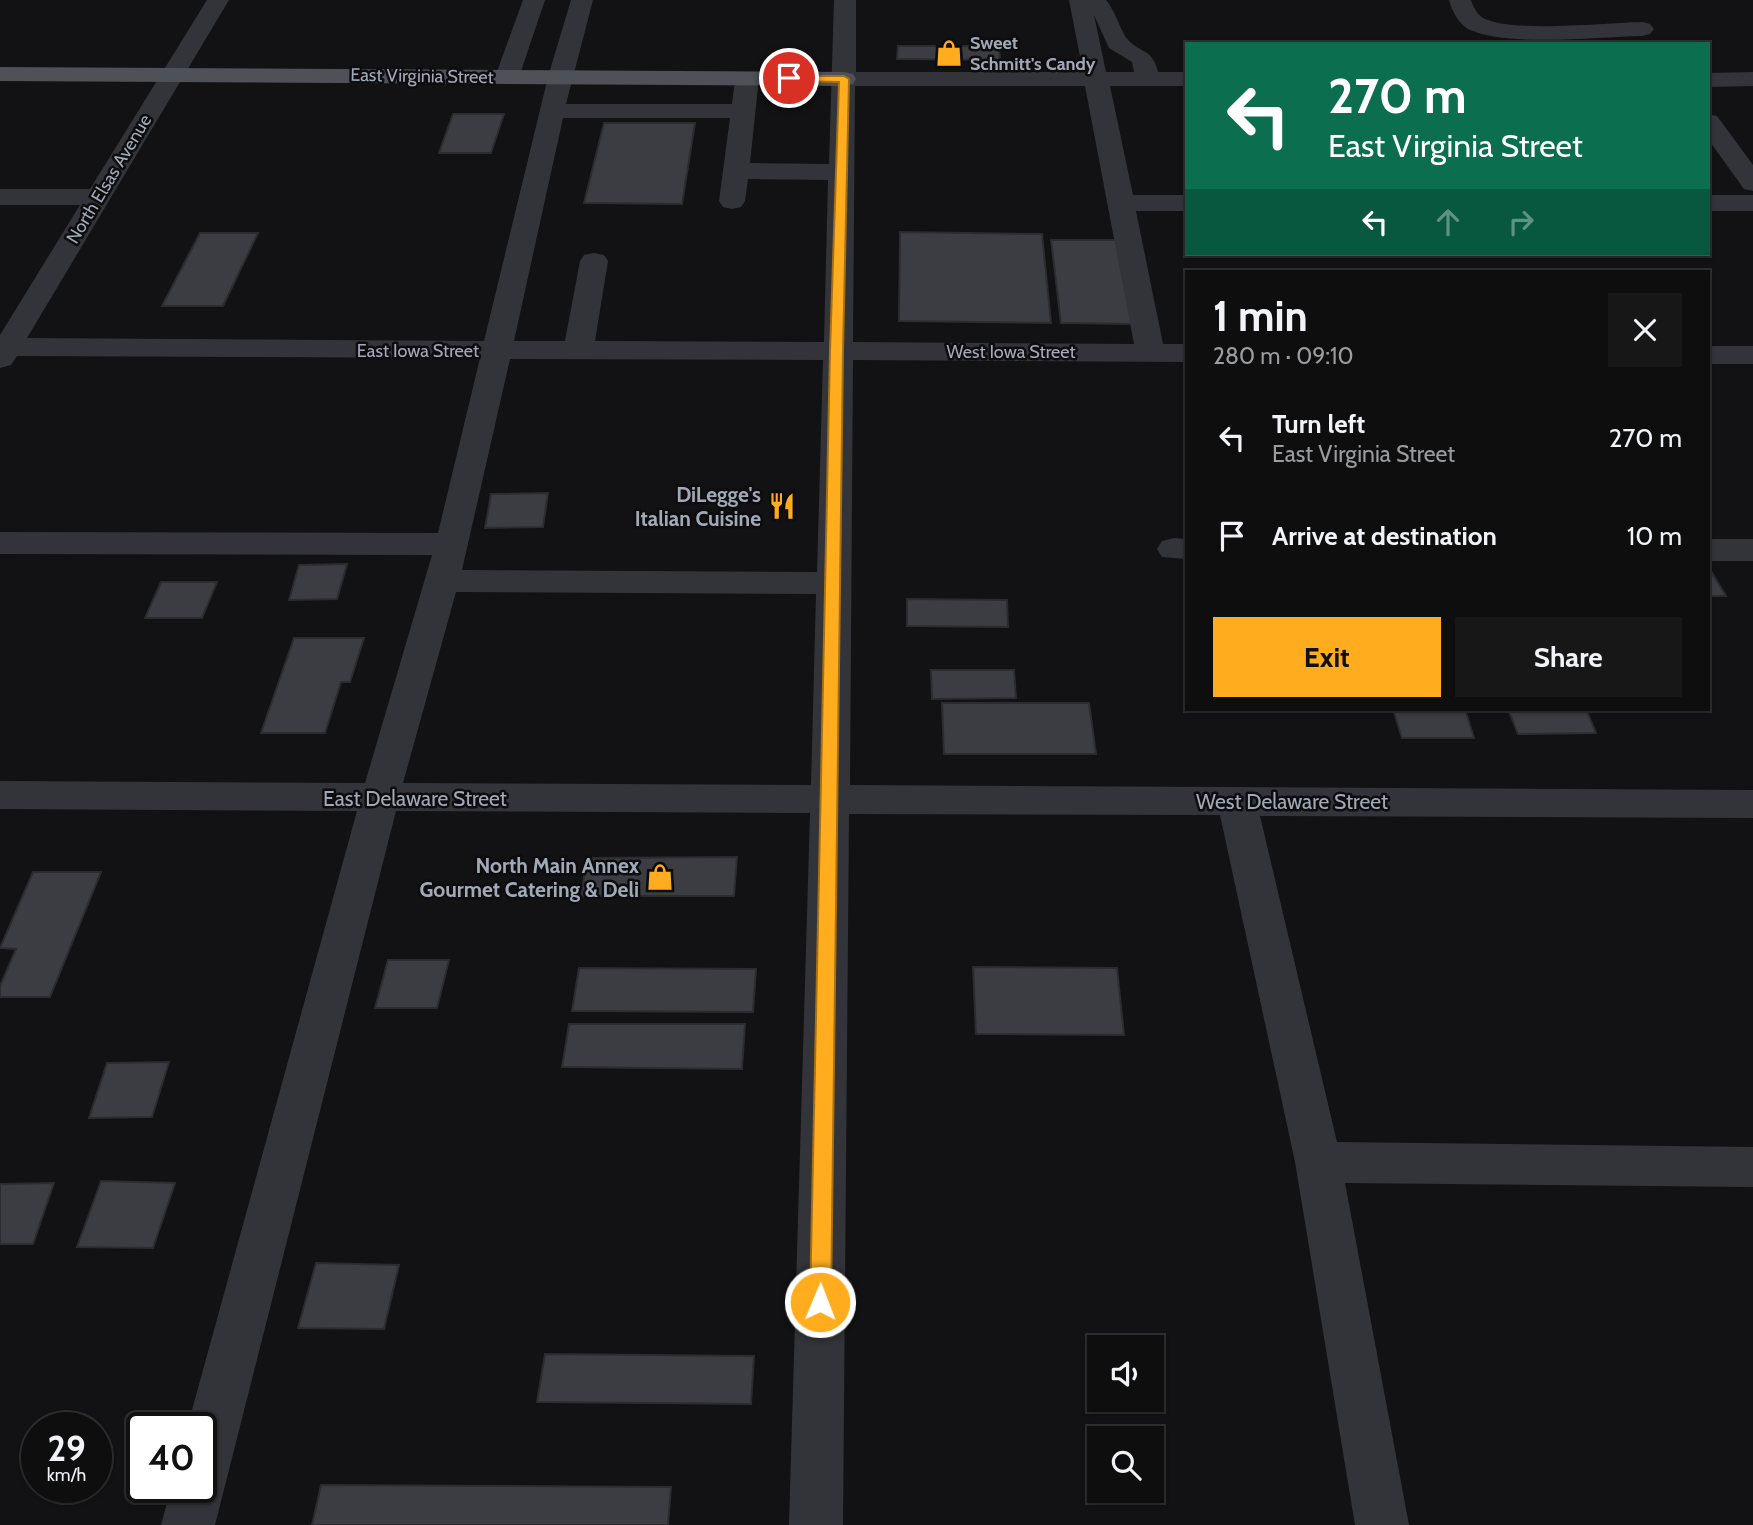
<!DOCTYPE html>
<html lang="en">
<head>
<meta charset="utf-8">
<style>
	body { margin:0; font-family:Cabin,sans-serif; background:#171718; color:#f1f3f6; height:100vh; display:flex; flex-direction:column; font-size:26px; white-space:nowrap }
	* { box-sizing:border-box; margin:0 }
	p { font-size:23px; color:#9b9c9e }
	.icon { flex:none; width:38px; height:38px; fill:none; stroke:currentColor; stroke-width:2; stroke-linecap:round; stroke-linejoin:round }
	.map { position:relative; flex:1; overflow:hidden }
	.details { position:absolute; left:1185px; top:270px; width:525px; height:441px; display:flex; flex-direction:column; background:#0e0e0f; border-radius:0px; box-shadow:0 2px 5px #0004,0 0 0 2px #2e2e2f }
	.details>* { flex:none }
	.banner { position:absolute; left:1185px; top:42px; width:525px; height:214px; border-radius:0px; box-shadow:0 2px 5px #0004,0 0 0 2px #2e2e2f; background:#0b6e4f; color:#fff; overflow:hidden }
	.tools { position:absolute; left:1087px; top:1335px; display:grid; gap:14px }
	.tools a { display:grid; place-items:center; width:77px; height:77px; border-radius:0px; background:#0e0e0f; box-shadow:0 2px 5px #0004,0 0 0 2px #2e2e2f; font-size:35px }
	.speed { position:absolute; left:21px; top:1412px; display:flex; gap:14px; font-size:35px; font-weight:700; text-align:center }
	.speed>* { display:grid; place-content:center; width:91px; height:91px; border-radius:50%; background:#0e0e0f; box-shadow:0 2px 5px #0004,0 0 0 2px #2e2e2f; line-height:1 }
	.speed small { font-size:18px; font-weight:400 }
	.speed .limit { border:4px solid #111; border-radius:10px; background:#fff; color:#111 }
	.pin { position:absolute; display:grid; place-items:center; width:60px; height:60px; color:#fff; margin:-30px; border:4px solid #fff; border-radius:50%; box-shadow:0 2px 7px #0007 }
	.me { position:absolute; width:77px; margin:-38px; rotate:1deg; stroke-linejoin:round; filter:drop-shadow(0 0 5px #0008) }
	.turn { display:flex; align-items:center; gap:24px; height:147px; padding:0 28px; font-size:32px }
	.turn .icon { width:91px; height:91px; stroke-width:2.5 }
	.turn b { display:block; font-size:49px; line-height:60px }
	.lanes { display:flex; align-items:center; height:66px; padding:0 28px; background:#0003; justify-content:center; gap:35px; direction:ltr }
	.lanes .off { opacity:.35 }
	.round { display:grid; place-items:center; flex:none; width:74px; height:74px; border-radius:0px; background:#171718 }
	.summary { display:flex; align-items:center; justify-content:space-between; height:119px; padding:0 28px }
	h1 { font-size:42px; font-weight:800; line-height:52px }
	.cta { display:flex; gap:14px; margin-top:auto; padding:14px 28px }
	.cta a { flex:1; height:80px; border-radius:0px; background:#ffad1f; color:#111; font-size:28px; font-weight:800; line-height:80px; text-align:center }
	.cta a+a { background:#171718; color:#f1f3f6 }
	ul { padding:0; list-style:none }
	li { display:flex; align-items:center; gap:21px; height:98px; padding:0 28px }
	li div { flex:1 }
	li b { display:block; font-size:26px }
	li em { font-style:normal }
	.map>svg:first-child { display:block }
	.building { fill:#3c3d42; stroke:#2c2c30; stroke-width:2 }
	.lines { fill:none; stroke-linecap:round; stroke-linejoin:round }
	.minor { fill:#333439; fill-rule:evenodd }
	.major { fill:#4e5158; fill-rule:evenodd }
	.route { fill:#ffad1f; stroke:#a67014; stroke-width:2 }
	.labels { text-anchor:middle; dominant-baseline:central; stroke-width:5; stroke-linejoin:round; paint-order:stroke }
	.far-poi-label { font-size:18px; font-weight:bold; fill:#a2a9b6; stroke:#0d0d0f; text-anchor:start }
	.far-street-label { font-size:18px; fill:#a2a9b6; stroke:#0d0d0f }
	.poi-label { font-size:21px; font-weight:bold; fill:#a2a9b6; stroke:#0d0d0f; text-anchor:end }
	.street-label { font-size:21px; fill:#a2a9b6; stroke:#0d0d0f }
</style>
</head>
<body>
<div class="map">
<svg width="1753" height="1525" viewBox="0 0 1753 1525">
	<rect width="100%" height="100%" fill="#121214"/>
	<g class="building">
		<polygon points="898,46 999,46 1000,60 897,59"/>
		<polygon points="453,114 504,114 491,153 439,153"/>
		<polygon points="604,123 695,123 682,204 584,203"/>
		<polygon points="900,232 1042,234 1051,323 899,321"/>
		<polygon points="200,233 258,233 223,306 162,306"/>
		<polygon points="1051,240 1120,240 1134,324 1061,323"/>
		<polygon points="548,493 543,527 485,528 491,494"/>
		<polygon points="347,564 337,599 289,600 299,565"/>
		<polygon points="1708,566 1726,596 1708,596"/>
		<polygon points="161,582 217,582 202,618 145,618"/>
		<polygon points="907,599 1007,600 1008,627 907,626"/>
		<polygon points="294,638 364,638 350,682 341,682 325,733 261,733"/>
		<polygon points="931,670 1014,670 1016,698 932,699"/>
		<polygon points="942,703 1089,703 1096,754 944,754"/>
		<polygon points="1393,709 1465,709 1474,738 1402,738"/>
		<polygon points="1508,709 1586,709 1596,733 1518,734"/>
		<polygon points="737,857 734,896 581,896 587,858"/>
		<polygon points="33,872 101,872 50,997 0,997 0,986 16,949 0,948"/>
		<polygon points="388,960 449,960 437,1008 375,1008"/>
		<polygon points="973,967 1117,968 1124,1035 976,1034"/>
		<polygon points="579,968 756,969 753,1012 572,1011"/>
		<polygon points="569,1024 745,1024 742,1069 562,1067"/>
		<polygon points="169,1062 152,1117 89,1118 107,1063"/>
		<polygon points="101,1181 175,1183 153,1248 77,1247"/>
		<polygon points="54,1183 33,1244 0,1244 0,1184"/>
		<polygon points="316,1263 399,1265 384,1329 298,1328"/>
		<polygon points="545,1354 754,1356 751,1404 537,1402"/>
		<polygon points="321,1485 671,1487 668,1525 312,1525"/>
	</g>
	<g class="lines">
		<g class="minor">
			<path d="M207,0H229L27,338L484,341L548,77L571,0H593L566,104H732L734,87L737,82L746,80L755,82L758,87L750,163L829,164L834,0H856V72H1083L1069,0H1106C1116,12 1121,32 1128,40C1143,55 1152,48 1158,72H1186V86H1110L1133,195H1186V211H1136L1163,344H1186V362L853,360L850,785L1753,790V818L1260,816L1337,1142L1753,1147V1187L1345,1183L1409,1525H1355L1295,1162L1220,815L849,814L843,1525H789L810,813L396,811L215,1525H161L171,1488H201V1428H187L357,811L0,809V781L365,783L432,555L0,554V532L438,533L480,358L17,356L11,365L0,368V335L80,205H0V189H90ZM1094,15L1109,48L1132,62L1134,72H1106ZM855,86H1085L1134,344L853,342ZM563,118H730L719,201L723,207L732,209L741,207L745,201L748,179L828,180L824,342L595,341L608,261L604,255L594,253L584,255L580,261L565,341H514ZM510,359L823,360L817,572L462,570ZM456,592L816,594L811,785L403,783Z"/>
			<polygon points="523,0 545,0 519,77 516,82 507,84 498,82 495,77"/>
			<path d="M1449,0H1471C1474,9 1478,17 1488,20C1519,32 1605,23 1642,22L1650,24L1654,29L1650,34L1642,36C1596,37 1511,47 1470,30C1459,25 1452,11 1449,0Z"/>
			<polygon points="1753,72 1753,86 1708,87 1708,73"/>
			<polygon points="1708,114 1717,116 1753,165 1753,191 1744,189 1708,139"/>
			<rect x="1708" y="195" width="45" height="16"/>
			<rect x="1708" y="346" width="45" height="18"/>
			<polygon points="1174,538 1186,539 1186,559 1162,557 1157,549 1162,541"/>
			<rect x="1708" y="539" width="45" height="22"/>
		</g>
		<polygon class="major" points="0,67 844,72 853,74 856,79 853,84 844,86 0,81"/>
	</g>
	<polygon class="route" points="786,76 844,76 849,79 843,351 831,1302 828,1309 820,1311 813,1309 810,1302 830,351 839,82 789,81 786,81"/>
	<defs>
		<symbol id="shop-bare" viewBox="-9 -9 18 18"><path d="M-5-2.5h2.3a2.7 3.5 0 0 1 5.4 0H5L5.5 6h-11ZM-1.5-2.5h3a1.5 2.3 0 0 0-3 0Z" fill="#ffad1f" stroke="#0d0d0f" stroke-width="2.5" paint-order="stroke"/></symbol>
		<symbol id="restaurant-bare" viewBox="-9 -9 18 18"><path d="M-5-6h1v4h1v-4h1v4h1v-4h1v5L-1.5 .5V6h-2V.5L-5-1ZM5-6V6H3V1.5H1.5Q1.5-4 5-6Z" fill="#ffad1f" stroke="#0d0d0f" stroke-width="2.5" paint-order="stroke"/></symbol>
	</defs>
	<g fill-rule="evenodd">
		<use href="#shop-bare" x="930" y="34" width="38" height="38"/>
		<use href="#restaurant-bare" x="763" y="487" width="38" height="38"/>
		<use href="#shop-bare" x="641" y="858" width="38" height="38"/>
	</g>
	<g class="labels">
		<g class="far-poi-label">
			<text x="970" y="43">Sweet<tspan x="970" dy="21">Schmitt's Candy</tspan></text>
		</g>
		<g class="far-street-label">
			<text transform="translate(422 76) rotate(1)">East Virginia Street</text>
			<text transform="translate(109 179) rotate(-59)">North Elsas Avenue</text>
			<text x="418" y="351">East Iowa Street</text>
			<text x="1011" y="352">West Iowa Street</text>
		</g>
		<g class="poi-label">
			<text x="761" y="494">DiLegge's<tspan x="761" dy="24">Italian Cuisine</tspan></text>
			<text x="639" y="865">North Main Annex<tspan x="639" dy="24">Gourmet Catering &amp; Deli</tspan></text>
		</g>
		<g class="street-label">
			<text x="415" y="798">East Delaware Street</text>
			<text x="1292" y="801">West Delaware Street</text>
		</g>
	</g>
</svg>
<div class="tools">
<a><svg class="icon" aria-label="sound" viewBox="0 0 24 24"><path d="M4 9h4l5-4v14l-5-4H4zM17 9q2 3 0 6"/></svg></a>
<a><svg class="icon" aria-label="search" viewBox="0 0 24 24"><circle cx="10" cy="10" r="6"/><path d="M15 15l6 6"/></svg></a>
</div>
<div class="speed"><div>29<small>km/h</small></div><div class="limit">40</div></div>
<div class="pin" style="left:789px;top:78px;background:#d93025"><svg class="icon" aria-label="arrive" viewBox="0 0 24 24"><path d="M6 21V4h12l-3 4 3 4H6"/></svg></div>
<svg class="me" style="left:820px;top:1302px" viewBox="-20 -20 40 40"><circle r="17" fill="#ffad1f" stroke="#fff" stroke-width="3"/><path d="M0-11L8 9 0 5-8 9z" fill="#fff"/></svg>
<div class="banner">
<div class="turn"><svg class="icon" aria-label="left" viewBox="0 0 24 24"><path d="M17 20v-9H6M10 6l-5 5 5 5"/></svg><div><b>270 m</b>East Virginia Street</div></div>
<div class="lanes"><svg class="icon" aria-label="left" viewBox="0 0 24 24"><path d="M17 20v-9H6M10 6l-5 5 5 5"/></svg><svg class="icon off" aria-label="ahead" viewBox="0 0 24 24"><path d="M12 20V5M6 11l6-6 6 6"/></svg><svg class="icon off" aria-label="right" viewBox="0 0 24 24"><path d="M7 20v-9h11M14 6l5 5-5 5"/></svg></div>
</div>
<section class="details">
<div class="summary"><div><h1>1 min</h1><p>280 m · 09:10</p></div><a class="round"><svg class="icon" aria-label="close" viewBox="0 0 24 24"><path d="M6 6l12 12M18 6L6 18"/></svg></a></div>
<ul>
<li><svg class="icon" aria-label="left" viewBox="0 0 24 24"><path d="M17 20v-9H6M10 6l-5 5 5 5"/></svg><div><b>Turn left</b><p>East Virginia Street</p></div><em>270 m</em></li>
<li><svg class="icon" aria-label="arrive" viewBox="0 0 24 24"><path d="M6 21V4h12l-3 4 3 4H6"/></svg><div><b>Arrive at destination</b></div><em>10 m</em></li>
</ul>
<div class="cta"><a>Exit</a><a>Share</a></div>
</section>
</div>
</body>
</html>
